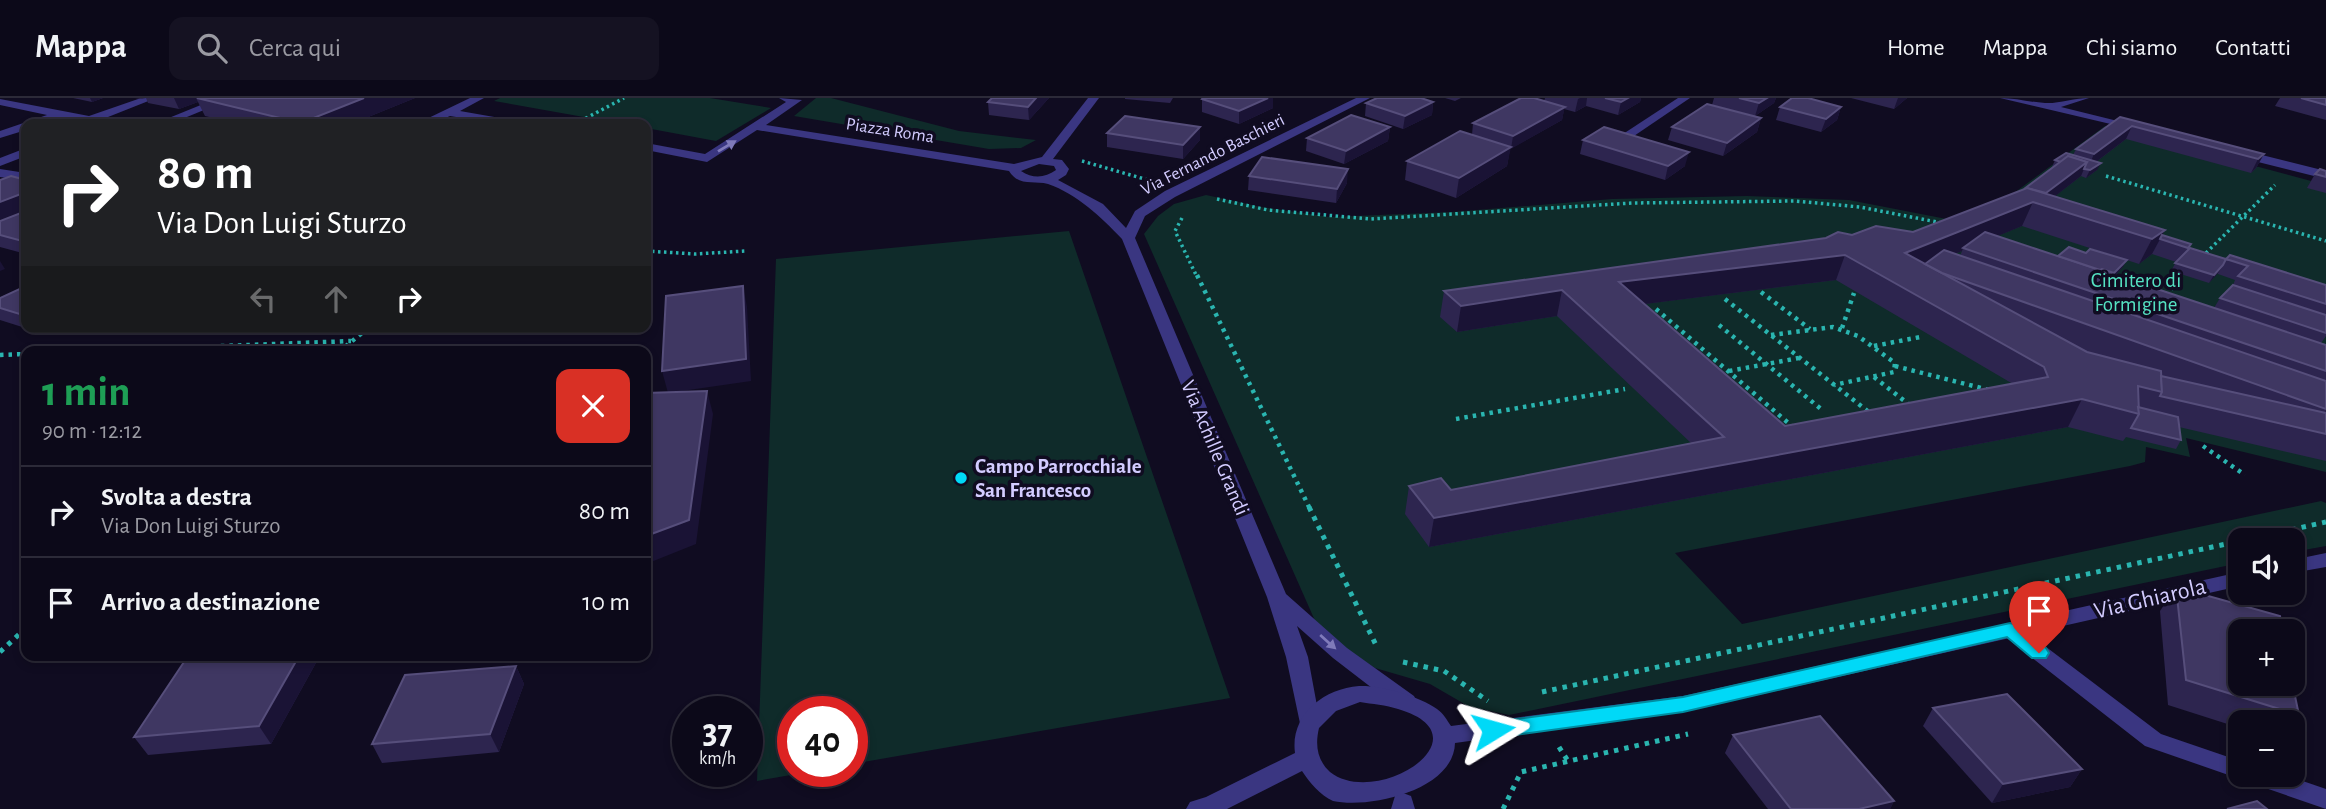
<!DOCTYPE html>
<html lang="it">
<head>
<meta charset="utf-8">
<style>
	body { margin:0; font-family:"Alegreya Sans",sans-serif; background:#151222; color:#f1f3f6; height:100vh; display:flex; flex-direction:column; font-size:26px; white-space:nowrap }
	* { box-sizing:border-box; margin:0 }
	p { font-size:23px; color:#9a9aa2 }
	.icon { flex:none; width:38px; height:38px; fill:none; stroke:currentColor; stroke-width:2; stroke-linecap:round; stroke-linejoin:round }
	.map { position:relative; flex:1; overflow:hidden }
	.side { position:absolute; left:21px; top:248px; width:630px; height:315px; display:flex; flex-direction:column; background:#0c0919; border-radius:14px; box-shadow:0 4px 10px #0003,0 0 0 2px #2c2a38 }
	.side>* { flex:none }
	.guide { position:absolute; left:21px; top:21px; width:630px; height:214px; border-radius:14px; box-shadow:0 4px 10px #0003,0 0 0 2px #2c2a38; background:#202124; color:#fff; overflow:hidden }
	.buttons { position:absolute; left:2228px; top:430px; display:grid; gap:14px }
	.buttons a { display:grid; place-items:center; width:77px; height:77px; border-radius:14px; background:#0c0919; box-shadow:0 4px 10px #0003,0 0 0 2px #2c2a38; font-size:35px }
	.speed { position:absolute; left:672px; top:598px; display:flex; gap:14px; font-size:35px; font-weight:700; text-align:center }
	.speed>* { display:grid; place-content:center; width:91px; height:91px; border-radius:50%; background:#0c0919; box-shadow:0 4px 10px #0003,0 0 0 2px #2c2a38; line-height:1 }
	.speed small { font-size:18px; font-weight:400 }
	.speed .limit { border:10px solid #d22; background:#fff; color:#111 }
	.pin { position:absolute; display:grid; place-items:center; width:60px; height:60px; color:#fff; margin:-72px -30px; border-radius:50% 50% 50% 0; rotate:-45deg; box-shadow:0 0 7px #0007 }
	.pin .icon { rotate:45deg }
	.me { position:absolute; width:77px; margin:-38px; rotate:82deg; stroke-linejoin:round; filter:drop-shadow(0 0 5px #0008) }
	.turn { display:flex; align-items:center; gap:24px; height:147px; padding:0 21px; font-size:32px }
	.turn .icon { width:91px; height:91px; stroke-width:2.5 }
	.turn b { display:block; font-size:49px; line-height:60px }
	.lanes { display:flex; align-items:center; height:66px; padding:0 21px; background:#0003; justify-content:center; gap:35px; direction:ltr }
	.lanes .off { opacity:.35 }
	.round { display:grid; place-items:center; flex:none; width:74px; height:74px; border-radius:14px; background:#151222 }
	.head { display:flex; align-items:center; justify-content:space-between; height:119px; padding:0 21px }
	h1 { font-size:42px; font-weight:600; line-height:52px; color:#1e9e55 }
	ul { padding:0; list-style:none }
	li { display:flex; align-items:center; gap:21px; height:91px; padding:0 21px; border-top:2px solid #2c2a38 }
	li div { flex:1 }
	li b { display:block; font-size:26px }
	li em { font-style:normal }
	header { display:flex; align-items:center; gap:42px; box-sizing:border-box; height:98px; padding:0 35px; background:#0c0919; border-bottom:2px solid #2c2a38 }
	header strong { font-size:33px }
	nav { display:flex; gap:38px; margin-inline-start:auto; font-size:24px }
	.search { width:490px; height:63px; background:#151222; display:flex; align-items:center; gap:18px; box-sizing:border-box; padding:0 24px; border-radius:14px; color:#9a9aa2; font-size:26px }
	.map>svg:first-child { display:block }
	.green { fill:#0f2b2a }
	.lines { fill:none; stroke-linecap:round; stroke-linejoin:round }
	.path-far2 { stroke:#2ab5b0; stroke-width:3.5; stroke-dasharray:2.5 3.5; stroke-linecap:butt }
	.path-far1 { stroke:#2ab5b0; stroke-width:4.5; stroke-dasharray:3.5 5; stroke-linecap:butt }
	.path { stroke:#2ab5b0; stroke-width:5; stroke-dasharray:4.5 6; stroke-linecap:butt }
	.minor { fill:#3a3681; fill-rule:evenodd }
	.tertiary { fill:#3a3681; fill-rule:evenodd }
	.wall { fill:#2d254f; fill-rule:evenodd }
	.shaded-wall { fill:#1a1335 }
	.building { fill:#3f3762; stroke:#564e7b; stroke-width:2; fill-rule:evenodd }
	.oneway { fill:#7f7aba }
	.route { fill:#00d9f7; stroke:#008da1; stroke-width:2 }
	.poi-dot { fill:#00d9f7; stroke:#100c21; stroke-width:2.5 }
	.labels { text-anchor:middle; dominant-baseline:central; stroke-width:7; stroke-linejoin:round; paint-order:stroke }
	.far-street-label { font-size:18px; fill:#d3ccff; stroke:#100c21 }
	.park-label { font-size:21px; fill:#55e2c2; stroke:#100c21 }
	.street-label { font-size:21px; fill:#d3ccff; stroke:#100c21 }
	.poi-label { font-size:21px; font-weight:bold; fill:#d3ccff; stroke:#100c21; text-anchor:start }
	.near-street-label { font-size:24px; fill:#d3ccff; stroke:#100c21 }
</style>
</head>
<body>
<header>
<strong>Mappa</strong>
<div class="search"><svg class="icon" aria-label="search" viewBox="0 0 24 24"><circle cx="10" cy="10" r="6"/><path d="M15 15l6 6"/></svg>Cerca qui</div>
<nav><a>Home</a><a>Mappa</a><a>Chi siamo</a><a>Contatti</a></nav>
</header>
<div class="map">
<svg width="2326" height="711" viewBox="0 0 2326 711">
	<rect width="100%" height="100%" fill="#100c21"/>
	<g class="green">
		<polygon points="500,0 710,0 771,10 716,43 646,30 646,26 623,26 494,3"/>
		<polygon points="816,0 831,0 959,33 1036,42 1021,50 989,51 794,18"/>
		<polygon points="2105,28 2326,87 2326,374 2186,340 2190,359 2146,349 2145,364 2130,368 1675,455 1742,526 2321,403 2326,405 2326,448 2293,454 2292,443 2240,443 2240,465 1509,617 1468,608 1430,586 1375,570 1320,534 1144,136 1158,118 1174,106 1206,97 1261,109 1330,119 1452,114 1612,101 1747,98 1849,102 1962,124 1995,109"/>
		<polygon points="1069,133 1230,600 852,666 852,614 793,614 793,674 808,674 757,683 776,161"/>
	</g>
	<g class="lines">
		<g class="path-far2">
			<polyline points="575,26 624,0"/>
			<polyline points="1082,63 1148,82"/>
			<polyline points="2106,78 2326,143"/>
			<polyline points="1217,101 1268,112 1371,121 1632,105 1795,103 1860,109 1942,125"/>
			<polyline points="1182,120 1175,133 1197,179"/>
			<polyline points="646,153 695,156 746,153"/>
			<polyline points="2206,155 2275,87"/>
		</g>
		<g class="path-far1">
			<polyline points="1197,177 1310,411"/>
			<polyline points="1761,194 1810,231"/>
			<polyline points="2165,197 2183,179"/>
			<polyline points="1725,201 1870,315"/>
			<polyline points="1656,211 1793,329"/>
			<polyline points="1719,227 1821,311"/>
			<polyline points="1842,230 1854,195"/>
			<polyline points="1771,237 1833,229 1858,238 1895,265 1894,274 1834,287"/>
			<polyline points="1874,248 1920,239"/>
			<polyline points="68,254 351,243"/>
			<polyline points="339,254 369,229"/>
			<polyline points="0,257 26,256"/>
			<polyline points="1895,268 1989,292"/>
			<polyline points="1729,273 1799,260"/>
			<polyline points="1874,279 1911,308"/>
			<polyline points="1456,321 1625,291"/>
			<polyline points="2203,348 2245,377"/>
		</g>
		<g class="path">
			<polyline points="1309,409 1376,547"/>
			<polyline points="2240,443 2326,424"/>
			<polyline points="0,554 26,530"/>
			<polyline points="1403,564 1444,573 1488,603"/>
			<polyline points="1542,594 2240,443"/>
			<polyline points="1559,649 1568,663"/>
			<polyline points="1503,711 1521,674 1688,636"/>
		</g>
		<g class="minor">
			<polygon points="141,0 156,0 103,21 117,26 95,26 61,19 42,26 26,26 26,32 0,40 0,33 47,17 0,7 0,1 89,18"/>
			<polygon points="218,0 233,0 170,26 154,26"/>
			<polygon points="470,0 484,0 460,13 517,23 523,26 499,26 450,18 431,26 416,26"/>
			<path d="M779,0L802,2L766,27L1014,66L1042,59L1088,0H1099L1053,61L1062,62L1069,71L1066,77L1058,82L1103,106L1126,130L1135,113L1165,93L1356,0H1370L1175,99L1145,118L1135,140L1286,496L1347,550L1414,598L1417,604L1414,610L1406,612L1398,610L1333,560L1297,528L1308,559L1320,624L1317,630L1309,633L1301,630L1286,559L1267,499L1122,141C1101,119 1077,96 1048,86C1033,82 1019,89 1009,73L757,32L707,64L646,52V45L705,56L786,4ZM1039,66L1054,68L1056,72C1045,80 1033,81 1021,73Z"/>
			<polygon points="1678,0 1690,0 1631,40 1623,40 1623,36"/>
			<path d="M2000,0C2015,0 2029,4 2045,5C2057,6 2075,0 2089,0L2061,9L2142,29L2136,32Z"/>
			<polygon points="26,50 26,58 0,68 0,60"/>
			<polygon points="2238,51 2326,73 2326,81 2234,58 2234,52"/>
			<polygon points="0,71 26,75 26,83 0,79"/>
			<polygon points="2010,525 2017,527 2161,636 2240,663 2240,677 2285,677 2326,691 2326,711 2248,684 2246,679 2240,681 2145,648 2003,537 2000,532 2003,527"/>
			<polygon points="1403,695 1411,698 1415,711 1391,711 1395,698"/>
		</g>
		<g class="tertiary">
			<polygon points="2326,455 2326,469 2292,475 2292,462"/>
			<path d="M2240,474V488L1683,614L1455,645C1454,692 1370,711 1333,703C1320,697 1310,685 1302,673L1227,711H1186L1190,704L1206,699L1295,655C1290,618 1322,591 1359,588C1380,587 1419,598 1437,611C1443,615 1447,622 1451,628L1683,598ZM1360,604C1372,606 1386,607 1398,611C1490,638 1377,711 1330,674C1317,662 1315,647 1319,630L1336,613Z"/>
		</g>
	</g>
	<g class="wall">
		<polygon points="73,0 103,0 92,4"/>
		<polygon points="135,0 415,0 351,26 239,26 205,18 198,4 179,11 148,5 146,0 142,1"/>
		<polygon points="992,0 1049,0 1029,22 989,17 988,4"/>
		<polygon points="1125,0 1173,0 1170,5 1125,1"/>
		<polygon points="1445,0 1461,0 1455,3"/>
		<polygon points="1545,0 1641,0 1640,4 1618,17 1586,8 1575,14 1564,11 1562,22 1510,51 1507,68 1456,100 1405,82 1407,63 1472,37 1473,25 1544,3"/>
		<polygon points="1714,0 1776,0 1774,5 1755,18 1712,7"/>
		<polygon points="1851,0 1907,0 1894,11"/>
		<polygon points="2280,0 2326,0 2326,22 2275,8"/>
		<polygon points="1202,1 1273,10 1239,26 1202,14"/>
		<polygon points="1433,4 1432,17 1403,31 1365,18 1366,5"/>
		<polygon points="1780,9 1841,9 1837,22 1821,34 1776,22"/>
		<path d="M2120,19L2264,56L2256,70L2251,75L2126,41L2096,64L2097,72L2086,80L2081,78L2055,98L2165,132L2162,137L2191,146L2188,152L2326,187V238L2321,245L2326,247V363L2179,329L2181,342L2176,351L2126,339L2123,343L2068,329L1429,449L1405,416L1409,388L1451,392L1691,345L1557,218L1457,234L1440,219L1444,193L1852,137L1913,134L2024,91L2053,69H2052L2055,62L2073,57L2076,51ZM2022,128L2139,166L2152,156L2176,164L2171,173L2209,185L2218,175V176L2235,182L2233,187L2220,200L2214,210L2116,177L2122,170L2127,162L2086,155L2058,158L1997,138ZM1962,153L1960,158L1954,156ZM1836,182L2013,286L1785,328L1644,206Z"/>
		<polygon points="1761,20 1757,34 1723,58 1668,42 1672,29"/>
		<polygon points="1390,29 1388,43 1344,66 1306,53 1307,40"/>
		<polygon points="1107,35 1200,42 1183,61 1107,49"/>
		<polygon points="1583,42 1685,68 1665,82 1580,56"/>
		<polygon points="2326,73 2326,95 2307,90 2315,76"/>
		<polygon points="1249,78 1347,85 1336,105 1248,92"/>
		<polygon points="26,113 26,156 0,149 0,123"/>
		<polygon points="26,188 26,229 49,229 38,234 0,222 0,200"/>
		<polygon points="2176,489 2299,617 2292,625 2240,625 2240,630 2168,607 2160,513"/>
		<polygon points="188,558 315,558 317,563 271,646 148,657 134,639"/>
		<polygon points="516,568 524,586 499,654 382,665 372,646"/>
		<polygon points="1933,610 2082,671 2070,689 1992,705 1923,628"/>
		<polygon points="1733,637 1894,703 1890,711 1768,711 1725,655"/>
	</g>
	<g class="shaded-wall">
		<polygon points="90,0 103,0 92,4"/>
		<polygon points="174,0 196,0 198,4 179,11"/>
		<polygon points="364,0 415,0 351,26 301,26 301,25"/>
		<polygon points="1036,0 1049,0 1029,22 1028,9"/>
		<polygon points="1268,0 1273,0 1273,10 1239,26 1239,13"/>
		<polygon points="1580,0 1587,0 1586,8 1575,14 1578,1"/>
		<polygon points="1628,0 1641,0 1640,4 1618,17 1621,4"/>
		<polygon points="1767,0 1776,0 1774,5 1755,18 1759,5"/>
		<polygon points="1898,0 1907,0 1894,11"/>
		<polygon points="1433,4 1432,17 1403,31 1405,18"/>
		<polygon points="1565,9 1562,22 1511,51 1513,38"/>
		<polygon points="1841,9 1837,22 1821,34 1826,21"/>
		<polygon points="1761,20 1757,34 1723,58 1727,45"/>
		<polygon points="2132,28 2126,41 2088,70 2094,56"/>
		<polygon points="1200,29 1200,42 1183,61 1183,47"/>
		<polygon points="1390,29 1388,43 1344,66 1346,53"/>
		<polygon points="1511,49 1507,68 1456,100 1459,80"/>
		<polygon points="1689,54 1685,68 1665,82 1668,68"/>
		<polygon points="2264,56 2256,70 2251,75 2258,61"/>
		<polygon points="2087,64 2081,78 2045,106 2041,99"/>
		<polygon points="2101,65 2097,72 2086,80 2090,72"/>
		<polygon points="1348,71 1347,85 1336,105 1337,91"/>
		<polygon points="26,94 26,112 0,122 0,104"/>
		<polygon points="2033,104 2022,128 1966,151 1963,150 1962,153 1895,180 1905,155"/>
		<polygon points="2165,132 2152,156 2139,166 2152,141"/>
		<polygon points="1845,157 1836,182 1613,210 1619,184"/>
		<polygon points="2127,162 2122,170 2110,183 2114,175"/>
		<polygon points="0,163 5,171 0,173"/>
		<polygon points="2223,168 2218,175 2209,185 2214,177"/>
		<polygon points="743,188 747,209 751,283 668,295 662,273"/>
		<polygon points="1562,192 1557,218 1457,234 1461,208"/>
		<polygon points="35,229 49,229 38,234"/>
		<polygon points="707,293 713,316 696,446 646,466 646,438"/>
		<polygon points="2082,301 2068,329 1429,449 1434,420"/>
		<polygon points="299,558 315,558 317,563 271,646 259,628"/>
		<polygon points="516,568 524,586 499,654 490,636"/>
		<polygon points="2082,671 2070,689 1992,705 2003,686"/>
		<polygon points="1894,703 1890,711 1859,711"/>
	</g>
	<g class="building">
		<polygon points="197,0 364,0 301,25"/>
		<polygon points="992,0 1036,0 1028,9 988,4"/>
		<polygon points="1203,0 1268,0 1239,13 1202,1"/>
		<polygon points="1377,0 1421,0 1433,4 1405,18 1366,5"/>
		<polygon points="1521,0 1534,0 1565,9 1513,38 1473,25"/>
		<polygon points="1605,0 1628,0 1621,4"/>
		<polygon points="1739,0 1767,0 1759,5"/>
		<polygon points="1792,0 1808,0 1841,9 1826,21 1780,9"/>
		<polygon points="2301,0 2326,0 2326,7"/>
		<polygon points="1707,6 1761,20 1727,45 1672,29"/>
		<polygon points="1351,17 1390,29 1346,53 1307,40"/>
		<polygon points="1125,18 1200,29 1183,47 1107,35"/>
		<polygon points="2120,19 2264,56 2258,61 2132,28 2094,56 2076,51"/>
		<polygon points="441,21 472,26 431,26"/>
		<polygon points="1604,29 1689,54 1668,68 1583,42"/>
		<polygon points="1460,33 1511,49 1459,80 1407,63"/>
		<polygon points="2066,55 2101,65 2090,72 2084,71 2087,64 2068,58 2061,64 2055,62"/>
		<polygon points="2068,58 2087,64 2046,95 2027,90 2024,91"/>
		<polygon points="1262,59 1348,71 1337,91 1249,78"/>
		<polygon points="2320,71 2326,73 2326,79 2315,76"/>
		<polygon points="11,78 26,82 26,94 0,104 0,82"/>
		<path d="M2027,90L2165,132L2152,141L2033,104L1905,155L2087,254L2161,273L2162,294L2138,288L2139,316L2082,301L1434,420L1409,388L1441,380L1451,392L1724,339L1562,192L1461,208L1444,193L1826,140L1838,134L1852,137L1876,128L1913,134ZM1845,157L2044,269L2048,279L1785,328L1619,184Z"/>
		<polygon points="26,113 26,144 0,137 0,123"/>
		<polygon points="1985,134 2326,247 2326,273 1963,150"/>
		<polygon points="2162,137 2191,146 2188,150 2160,141"/>
		<polygon points="2069,149 2086,155 2090,151 2127,162 2114,175 2102,171 2100,172 2058,158"/>
		<polygon points="2190,150 2229,162 2226,161 2223,167 2214,177 2175,165"/>
		<polygon points="1944,152 2326,283 2326,311 1942,175 1925,166"/>
		<polygon points="2230,157 2326,187 2326,206 2238,178 2248,168 2226,161"/>
		<polygon points="2233,187 2326,217 2326,235 2220,200"/>
		<polygon points="26,188 26,218 0,210 0,200"/>
		<polygon points="743,188 746,261 662,273 666,198"/>
		<polygon points="2161,278 2326,315 2326,336 2160,298 2162,294"/>
		<polygon points="707,293 689,422 646,438 646,295"/>
		<polygon points="2138,309 2178,319 2181,342 2131,330 2139,316"/>
		<polygon points="2176,489 2280,518 2283,534 2240,534 2240,586 2292,586 2292,584 2299,617 2186,582"/>
		<polygon points="188,558 299,558 259,628 134,639"/>
		<polygon points="516,568 490,636 372,646 405,577"/>
		<polygon points="2007,596 2082,671 2003,686 1933,610"/>
		<polygon points="1820,618 1894,703 1859,711 1791,711 1733,637"/>
		<polygon points="2257,703 2267,711 2227,711"/>
	</g>
	<defs><path id="oneway-solid" d="M-6-.8H1V-3.2L6.5 0L1 3.2V.8H-6Z" transform="scale(1.75)"/></defs>
	<g class="oneway">
		<use href="#oneway-solid" transform="translate(727 48) rotate(-31)"/>
		<use href="#oneway-solid" transform="translate(1328 544) rotate(42)"/>
	</g>
	<polygon class="route" points="2010,525 2017,527 2046,550 2049,555 2046,560 2032,560 2007,539 1683,614 1493,640 1486,637 1483,632 1486,626 1493,624 1683,599"/>
	<circle class="poi-dot" cx="961" cy="380" r="7"/>
	<g class="labels">
		<g class="far-street-label">
			<text transform="translate(890 33) rotate(9)">Piazza Roma</text>
			<text transform="translate(1213 57) rotate(-27)">Via Fernando Baschieri</text>
		</g>
		<g class="park-label">
			<text x="2136" y="182">Cimitero di<tspan x="2136" dy="24">Formigine</tspan></text>
		</g>
		<g class="street-label">
			<text transform="translate(1215 350) rotate(67)">Via Achille Grandi</text>
		</g>
		<g class="poi-label">
			<text x="975" y="368">Campo Parrocchiale<tspan x="975" dy="24">San Francesco</tspan></text>
		</g>
		<g class="near-street-label">
			<text transform="translate(2150 501) rotate(-13)">Via Ghiarola</text>
		</g>
	</g>
</svg>
<div class="buttons">
<a><svg class="icon" aria-label="sound" viewBox="0 0 24 24"><path d="M4 9h4l5-4v14l-5-4H4zM17 9q2 3 0 6"/></svg></a>
<a>+</a>
<a>−</a>
</div>
<div class="speed"><div>37<small>km/h</small></div><div class="limit">40</div></div>
<div class="pin" style="left:2039px;top:555px;background:#d93025"><svg class="icon" aria-label="arrive" viewBox="0 0 24 24"><path d="M6 21V4h12l-3 4 3 4H6"/></svg></div>
<svg class="me" style="left:1493px;top:632px" viewBox="-20 -20 40 40"><path d="M0-17L14 15 0 8-14 15z" fill="#00d9f7" stroke="#fff" stroke-width="4"/></svg>
<div class="guide">
<div class="turn"><svg class="icon" aria-label="right" viewBox="0 0 24 24"><path d="M7 20v-9h11M14 6l5 5-5 5"/></svg><div><b>80 m</b>Via Don Luigi Sturzo</div></div>
<div class="lanes"><svg class="icon off" aria-label="left" viewBox="0 0 24 24"><path d="M17 20v-9H6M10 6l-5 5 5 5"/></svg><svg class="icon off" aria-label="ahead" viewBox="0 0 24 24"><path d="M12 20V5M6 11l6-6 6 6"/></svg><svg class="icon" aria-label="right" viewBox="0 0 24 24"><path d="M7 20v-9h11M14 6l5 5-5 5"/></svg></div>
</div>
<section class="side">
<div class="head"><div><h1>1 min</h1><p>90 m · 12:12</p></div><a class="round" style="background:#d93025;color:#fff"><svg class="icon" aria-label="close" viewBox="0 0 24 24"><path d="M6 6l12 12M18 6L6 18"/></svg></a></div>
<ul>
<li><svg class="icon" aria-label="right" viewBox="0 0 24 24"><path d="M7 20v-9h11M14 6l5 5-5 5"/></svg><div><b>Svolta a destra</b><p>Via Don Luigi Sturzo</p></div><em>80 m</em></li>
<li><svg class="icon" aria-label="arrive" viewBox="0 0 24 24"><path d="M6 21V4h12l-3 4 3 4H6"/></svg><div><b>Arrivo a destinazione</b></div><em>10 m</em></li>
</ul>
</section>
</div>
</body>
</html>
